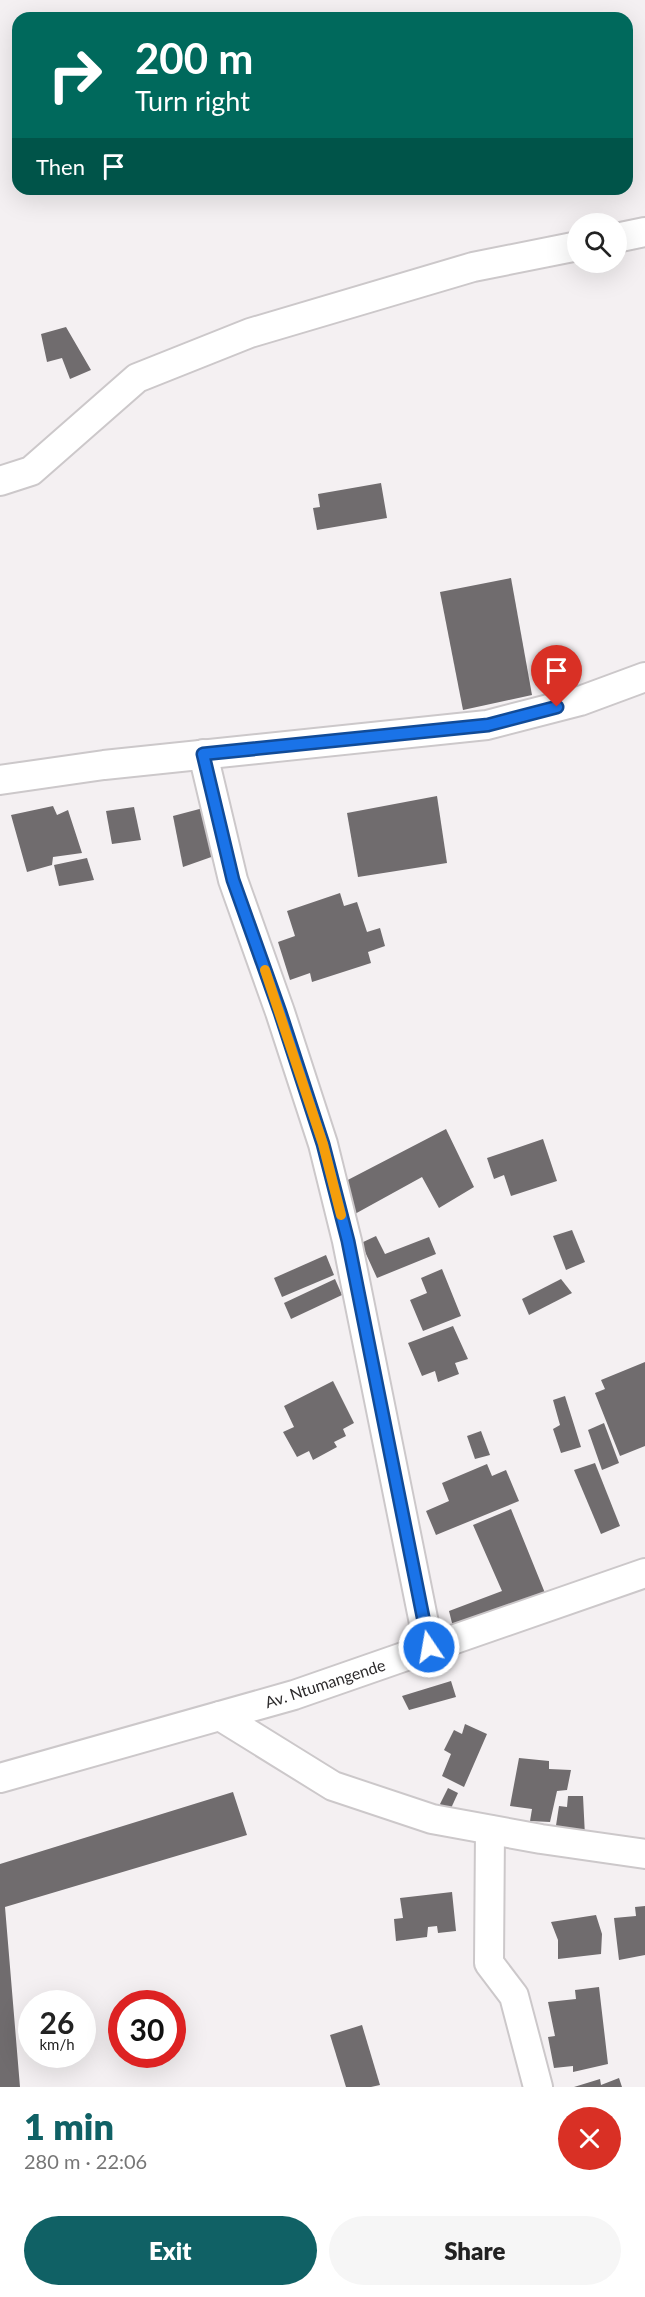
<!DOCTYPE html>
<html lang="en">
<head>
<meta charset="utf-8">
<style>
	body { margin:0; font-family:Lato,sans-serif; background:#f6f6f6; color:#222; height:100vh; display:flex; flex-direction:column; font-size:22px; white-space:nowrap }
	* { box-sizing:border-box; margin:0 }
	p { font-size:20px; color:#767676 }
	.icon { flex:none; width:33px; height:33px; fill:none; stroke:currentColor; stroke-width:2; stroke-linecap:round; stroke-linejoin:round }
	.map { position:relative; height:2087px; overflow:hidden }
	.details { display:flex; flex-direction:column; background:#fff; flex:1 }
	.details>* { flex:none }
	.hud { position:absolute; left:12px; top:12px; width:621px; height:183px; border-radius:18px; box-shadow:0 6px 24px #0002; background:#00695c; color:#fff; overflow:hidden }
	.buttons { position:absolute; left:567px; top:213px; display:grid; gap:12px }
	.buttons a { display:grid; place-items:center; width:60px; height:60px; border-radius:50%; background:#fff; box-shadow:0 6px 24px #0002; font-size:30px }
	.speed { position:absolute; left:18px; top:1990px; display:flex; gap:12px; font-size:30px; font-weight:700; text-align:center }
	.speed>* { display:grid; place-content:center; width:78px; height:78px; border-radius:50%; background:#fff; box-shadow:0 6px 24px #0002; line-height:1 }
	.speed small { font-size:15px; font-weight:400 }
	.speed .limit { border:9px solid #d22; background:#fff; color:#111 }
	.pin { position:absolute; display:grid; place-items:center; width:51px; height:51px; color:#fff; margin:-62px -26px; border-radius:50% 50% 50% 0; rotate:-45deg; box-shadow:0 0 6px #0007 }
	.pin .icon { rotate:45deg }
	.me { position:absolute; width:66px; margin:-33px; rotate:348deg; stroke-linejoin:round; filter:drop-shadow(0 0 4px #0008) }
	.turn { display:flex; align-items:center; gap:21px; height:126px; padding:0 24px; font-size:27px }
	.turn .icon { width:78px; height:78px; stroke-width:2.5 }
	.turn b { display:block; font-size:42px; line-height:51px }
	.then { display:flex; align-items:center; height:57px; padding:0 24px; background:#0003; gap:12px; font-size:22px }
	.round { display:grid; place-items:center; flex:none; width:63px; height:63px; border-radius:32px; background:#f6f6f6 }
	.head { display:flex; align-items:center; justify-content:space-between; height:102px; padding:0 24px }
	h1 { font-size:36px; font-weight:800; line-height:45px; color:#106165 }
	.cta { display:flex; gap:12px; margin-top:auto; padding:12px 24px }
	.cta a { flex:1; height:69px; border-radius:36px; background:#106165; color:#fff; font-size:24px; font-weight:800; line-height:69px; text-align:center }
	.cta a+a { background:#f6f6f6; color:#222 }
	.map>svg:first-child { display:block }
	.building { fill:#706c6e }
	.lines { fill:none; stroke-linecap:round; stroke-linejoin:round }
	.street-casing { stroke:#ccc8ca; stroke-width:32 }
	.street { stroke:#fff; stroke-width:28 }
	.route-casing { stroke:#114b97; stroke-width:15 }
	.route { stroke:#1a73e8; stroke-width:10 }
	.slow { stroke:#f59e0b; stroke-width:10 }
	.labels { text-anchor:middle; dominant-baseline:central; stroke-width:6; stroke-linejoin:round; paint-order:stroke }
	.street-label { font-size:16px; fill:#2d2b2c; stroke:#fff }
</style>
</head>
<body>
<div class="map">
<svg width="645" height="2087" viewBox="0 0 645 2087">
	<rect width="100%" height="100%" fill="#f4f0f2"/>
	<g class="building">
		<polygon points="66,327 91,370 70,379 62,358 47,362 41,334"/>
		<polygon points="381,483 387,518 317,530 313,508 320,507 318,494"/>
		<polygon points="511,578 532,695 463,710 440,592"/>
		<polygon points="437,796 447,863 358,877 347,813"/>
		<polygon points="53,806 57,815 68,810 82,853 53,857 52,865 27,872 11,815"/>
		<polygon points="134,807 141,840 112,844 106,811"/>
		<polygon points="207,807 217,855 183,867 173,816"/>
		<polygon points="87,858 94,880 59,886 54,865"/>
		<polygon points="340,893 344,906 357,902 367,932 380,928 385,946 368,952 371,963 312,982 310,973 290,980 278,942 295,936 287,911"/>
		<polygon points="446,1129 474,1187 439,1208 422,1177 353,1215 340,1184"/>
		<polygon points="543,1139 557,1181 511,1196 504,1175 494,1179 487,1158"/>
		<polygon points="572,1230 585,1262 566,1270 553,1236"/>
		<polygon points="376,1236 385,1254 429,1237 436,1254 377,1278 361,1243"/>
		<polygon points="326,1255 334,1275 282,1297 274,1278"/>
		<polygon points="442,1269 461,1316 423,1331 410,1300 427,1293 421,1278"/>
		<polygon points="335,1279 342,1295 291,1319 284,1303"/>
		<polygon points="561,1279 572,1293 529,1315 522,1299"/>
		<polygon points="453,1326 468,1359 455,1363 459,1374 438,1382 435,1371 422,1376 408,1343"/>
		<polygon points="645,1362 645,1446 620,1456 595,1393 605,1389 601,1380"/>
		<polygon points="333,1381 354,1423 343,1429 346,1436 334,1442 337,1447 313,1460 309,1451 297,1457 283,1432 294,1427 284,1406"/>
		<polygon points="565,1396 581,1447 561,1453 553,1429 560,1425 553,1400"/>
		<polygon points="604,1423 619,1463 602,1470 588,1430"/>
		<polygon points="481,1431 490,1455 475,1459 467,1436"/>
		<polygon points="595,1463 620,1526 601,1534 574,1470"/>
		<polygon points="487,1464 492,1476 506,1470 519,1501 436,1535 426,1511 449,1501 442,1483"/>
		<polygon points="511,1509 545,1593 454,1631 449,1611 502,1591 473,1525"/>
		<polygon points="451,1681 456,1697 409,1710 402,1696"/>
		<polygon points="465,1724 487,1734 464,1787 442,1776 451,1754 444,1750 454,1730 462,1734"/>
		<polygon points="519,1758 549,1761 549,1769 571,1770 567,1790 557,1791 550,1822 530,1821 532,1809 510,1806"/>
		<polygon points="448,1788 458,1793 447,1817 440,1804"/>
		<polygon points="233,1792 247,1835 5,1907 20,2087 0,2087 0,1864"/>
		<polygon points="568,1796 583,1796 585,1836 555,1832 559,1806 567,1807"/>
		<polygon points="452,1892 456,1931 438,1933 437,1926 428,1927 427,1937 396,1941 394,1919 403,1918 400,1898"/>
		<polygon points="645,1906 645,1955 619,1960 614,1918 636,1916 635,1907"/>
		<polygon points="596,1915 602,1934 601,1954 558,1959 558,1940 551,1922"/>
		<polygon points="599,1987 608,2064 573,2072 573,2066 554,2068 548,2037 555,2036 548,2002 576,1999 575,1990"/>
		<polygon points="362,2025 380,2085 371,2087 346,2087 330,2035"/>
		<polygon points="619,2078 622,2087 574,2087 600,2079 601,2085"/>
	</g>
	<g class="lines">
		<defs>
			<g id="street">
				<polyline points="616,238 645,232"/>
				<polyline points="0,481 31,471 137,378 250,333 473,267 578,246"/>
				<polyline points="203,754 233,880 280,1012 323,1144 347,1241 429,1648"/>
				<polyline points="0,780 104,765 487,725 580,701 645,677"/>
				<polyline points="220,1716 333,1786 432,1819 541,1839 645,1854"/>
				<polyline points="0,1778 294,1695 645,1573"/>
				<polyline points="490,1830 489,1963 514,1996 538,2087"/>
			</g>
		</defs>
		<use href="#street" class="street-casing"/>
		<use href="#street" class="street"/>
	</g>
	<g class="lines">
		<defs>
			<polyline id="route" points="429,1647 348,1241 323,1144 280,1012 233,880 203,754 488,725 557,707"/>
		</defs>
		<use href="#route" class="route-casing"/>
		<use href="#route" class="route"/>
		<polyline class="slow" points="265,970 323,1144 341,1215"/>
	</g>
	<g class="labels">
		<g class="street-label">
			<text transform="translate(325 1683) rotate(-18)">Av. Ntumangende</text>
		</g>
	</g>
</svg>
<div class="buttons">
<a><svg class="icon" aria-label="search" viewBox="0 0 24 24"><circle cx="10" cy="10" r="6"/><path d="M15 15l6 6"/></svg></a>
</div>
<div class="speed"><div>26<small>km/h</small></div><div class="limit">30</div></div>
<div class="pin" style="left:557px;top:707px;background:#d93025"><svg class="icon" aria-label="arrive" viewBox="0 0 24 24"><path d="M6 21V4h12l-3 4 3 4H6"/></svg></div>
<svg class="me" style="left:429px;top:1647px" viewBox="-20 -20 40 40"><circle r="17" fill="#1a73e8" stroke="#fff" stroke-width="3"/><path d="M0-11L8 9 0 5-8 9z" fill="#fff"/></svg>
<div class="hud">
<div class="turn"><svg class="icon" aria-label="right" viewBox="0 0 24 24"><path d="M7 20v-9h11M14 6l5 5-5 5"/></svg><div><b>200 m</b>Turn right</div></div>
<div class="then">Then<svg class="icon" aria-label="arrive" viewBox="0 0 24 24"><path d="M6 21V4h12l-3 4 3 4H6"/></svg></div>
</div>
</div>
<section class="details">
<div class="head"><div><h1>1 min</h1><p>280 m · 22:06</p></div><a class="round" style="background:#d93025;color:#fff"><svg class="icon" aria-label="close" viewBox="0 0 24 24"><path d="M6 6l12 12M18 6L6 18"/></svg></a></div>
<div class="cta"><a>Exit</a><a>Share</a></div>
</section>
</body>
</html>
